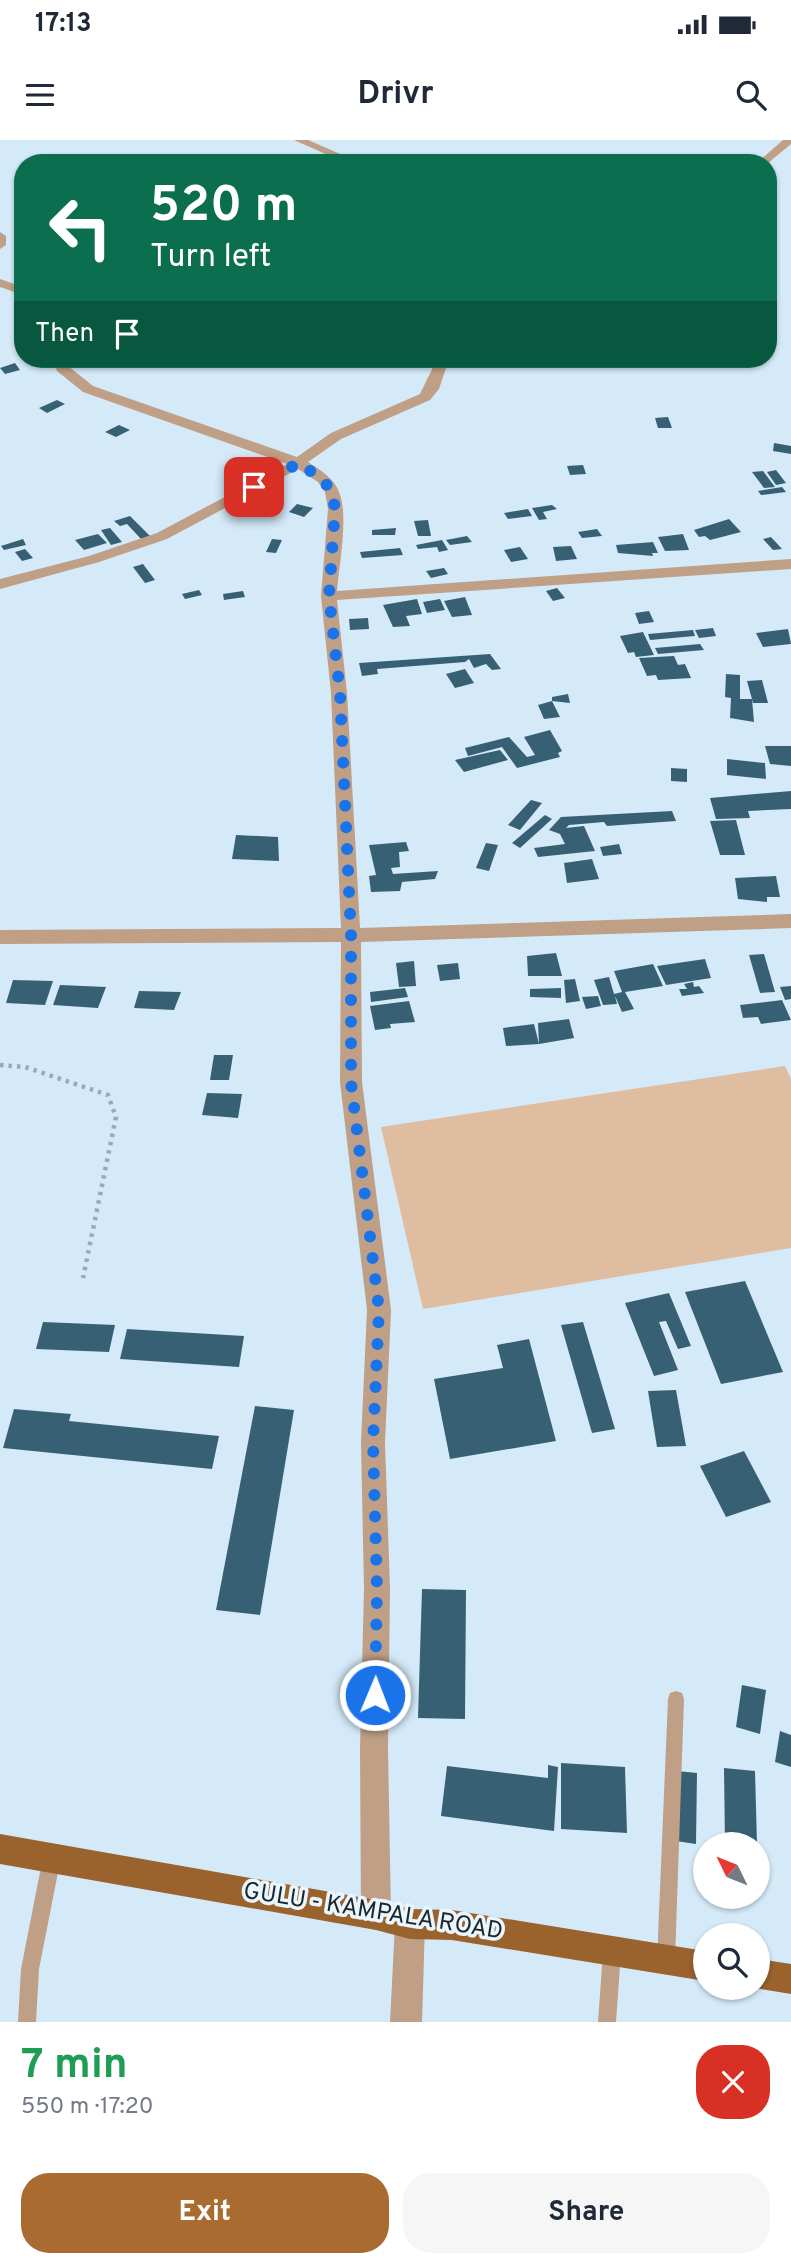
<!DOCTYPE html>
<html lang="en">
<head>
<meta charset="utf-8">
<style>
	body { margin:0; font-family:Overpass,sans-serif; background:#f6f6f7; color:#1f2937; height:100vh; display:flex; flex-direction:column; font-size:26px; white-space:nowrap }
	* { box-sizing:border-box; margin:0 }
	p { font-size:23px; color:#747a83 }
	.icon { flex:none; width:38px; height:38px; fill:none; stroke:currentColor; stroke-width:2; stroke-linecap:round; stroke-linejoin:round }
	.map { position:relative; height:1882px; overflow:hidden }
	.sheet { display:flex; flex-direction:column; background:#fff; flex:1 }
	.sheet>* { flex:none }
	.guide { position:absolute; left:14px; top:14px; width:763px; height:214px; border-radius:28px; box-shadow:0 2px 5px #0004; background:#0b6e4f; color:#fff; overflow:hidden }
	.needle { width:46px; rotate:313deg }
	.tools { position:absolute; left:693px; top:1692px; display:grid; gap:14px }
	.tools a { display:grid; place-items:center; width:77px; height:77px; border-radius:50%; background:#fff; box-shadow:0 2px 5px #0004; font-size:35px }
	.pin { position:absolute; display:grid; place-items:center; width:60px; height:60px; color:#fff; margin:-30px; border-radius:14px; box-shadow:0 4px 10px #0006 }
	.me { position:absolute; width:77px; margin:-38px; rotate:1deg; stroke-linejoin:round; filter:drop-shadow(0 0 5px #0008) }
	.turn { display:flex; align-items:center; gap:24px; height:147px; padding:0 21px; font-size:32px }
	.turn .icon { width:91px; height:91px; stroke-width:2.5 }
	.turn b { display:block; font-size:49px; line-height:60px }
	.then { display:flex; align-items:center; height:66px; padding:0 21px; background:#0003; gap:14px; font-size:26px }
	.round { display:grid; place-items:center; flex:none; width:74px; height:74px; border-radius:28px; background:#f6f6f7 }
	.head { display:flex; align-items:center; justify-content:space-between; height:119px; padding:0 21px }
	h1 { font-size:42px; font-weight:700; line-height:52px; color:#1e9e55 }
	.action { display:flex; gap:14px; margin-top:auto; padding:14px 21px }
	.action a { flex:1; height:80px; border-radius:28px; background:#a96b30; color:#fff; font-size:28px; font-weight:700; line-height:80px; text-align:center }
	.action a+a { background:#f6f6f7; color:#1f2937 }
	.status { display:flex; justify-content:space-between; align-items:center; height:49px; padding:0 35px; background:#fff; direction:ltr }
	.status svg { height:19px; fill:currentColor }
	header { display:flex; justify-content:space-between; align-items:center; height:91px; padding:0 21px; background:#fff; font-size:32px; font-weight:700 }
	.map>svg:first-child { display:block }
	.green { fill:#dfbda1 }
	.building { fill:#386075 }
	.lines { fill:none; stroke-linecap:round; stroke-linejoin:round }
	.path { stroke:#99aab5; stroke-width:4.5; stroke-dasharray:3.5 5; stroke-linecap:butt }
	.service { fill:#bf9f85; fill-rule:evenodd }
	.minor { fill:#bf9f85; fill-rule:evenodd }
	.primary { fill:#9a622d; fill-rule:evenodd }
	.route { stroke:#1a73e8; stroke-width:12; stroke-dasharray:0 21.6 }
	.labels { text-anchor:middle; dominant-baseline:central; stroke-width:7; stroke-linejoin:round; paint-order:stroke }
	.near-street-label { font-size:24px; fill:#1d262b; stroke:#e9f6fe }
</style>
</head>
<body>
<div class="status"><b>17:13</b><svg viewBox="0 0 49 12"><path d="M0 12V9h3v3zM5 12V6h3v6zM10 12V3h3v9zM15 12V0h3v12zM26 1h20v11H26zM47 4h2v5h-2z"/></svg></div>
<header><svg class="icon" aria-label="menu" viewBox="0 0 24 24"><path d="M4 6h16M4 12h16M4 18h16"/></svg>Drivr<svg class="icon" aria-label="search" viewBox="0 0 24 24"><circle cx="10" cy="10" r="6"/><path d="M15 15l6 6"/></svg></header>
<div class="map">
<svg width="791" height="1882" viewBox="0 0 791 1882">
	<rect width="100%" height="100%" fill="#d4eaf8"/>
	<polygon class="green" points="785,926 791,939 791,1108 423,1169 381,987"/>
	<g class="building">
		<polygon points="15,223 20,230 5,234 0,228"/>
		<polygon points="57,260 65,264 47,273 39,268"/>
		<polygon points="668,277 672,288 658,288 655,278"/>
		<polygon points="119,285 130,290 116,297 105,292"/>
		<polygon points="774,303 791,306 791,314 773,311"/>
		<polygon points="583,325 586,334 570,335 567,326"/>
		<polygon points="776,330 786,343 776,345 767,332"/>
		<polygon points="763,331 775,347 764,348 752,332"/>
		<polygon points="782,347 786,352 761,355 758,351"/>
		<polygon points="297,364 313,368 304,377 289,372"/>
		<polygon points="552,365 557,369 543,372 547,379 539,380 532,368"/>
		<polygon points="528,369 532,376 508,379 504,373"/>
		<polygon points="130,376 150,396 141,399 127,384 120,386 114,381"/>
		<polygon points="729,379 741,392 710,400 705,396 699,397 694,390"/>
		<polygon points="428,380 431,396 418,396 414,381"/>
		<polygon points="110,388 122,402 111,405 101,390"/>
		<polygon points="396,388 395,395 372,395 372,390"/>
		<polygon points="597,389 602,396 582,398 578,392"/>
		<polygon points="98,394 107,403 84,410 75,400"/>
		<polygon points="683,394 689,410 665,411 658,397"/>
		<polygon points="467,396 472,402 450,405 446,400"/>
		<polygon points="771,397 782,409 773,410 763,399"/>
		<polygon points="23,399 26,405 4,410 1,406"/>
		<polygon points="272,399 282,400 276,413 266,412"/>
		<polygon points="442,400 448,410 439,412 437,407 418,409 416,405"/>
		<polygon points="653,402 658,413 652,413 653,416 618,413 616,405"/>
		<polygon points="571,406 577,419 556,421 553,407"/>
		<polygon points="520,407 528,419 511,422 504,410"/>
		<polygon points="400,408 403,415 362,418 360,412"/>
		<polygon points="25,409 33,418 22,421 15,412"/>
		<polygon points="143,424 155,440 145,443 133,427"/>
		<polygon points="444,428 448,434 431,438 426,431"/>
		<polygon points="557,448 565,458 553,461 546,451"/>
		<polygon points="199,450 202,455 185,459 182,454"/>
		<polygon points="243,451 245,457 224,460 223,454"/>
		<polygon points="465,457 472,475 452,477 444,461"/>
		<polygon points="417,459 422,474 406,476 410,486 393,487 383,465"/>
		<polygon points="440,459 445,470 427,473 423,462"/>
		<polygon points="649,471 654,482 639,484 635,473"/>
		<polygon points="368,478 369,489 350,490 349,479"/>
		<polygon points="713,488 716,496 699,498 695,490"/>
		<polygon points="788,489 791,504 763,507 756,493"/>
		<polygon points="693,490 695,496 650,500 648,494"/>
		<polygon points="643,492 654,515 636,517 634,512 628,513 620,496"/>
		<polygon points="700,504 704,510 658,514 655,508"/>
		<polygon points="490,514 501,529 492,530 486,524 474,528 469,519 465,522 377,529 378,534 362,536 359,523"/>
		<polygon points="674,516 678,525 685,524 691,538 658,540 656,535 647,536 639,518"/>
		<polygon points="465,529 474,543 455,548 446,534"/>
		<polygon points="726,534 740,535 740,559 752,559 754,582 730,578 731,558 725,557"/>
		<polygon points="762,540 768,563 753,563 747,541"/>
		<polygon points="568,554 570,563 552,561 560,577 544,579 538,565 552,561 552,557"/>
		<polygon points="550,590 562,611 558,613 560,617 517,628 502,607 468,616 465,608 509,597 527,617 535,615 524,597"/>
		<polygon points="765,606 791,606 791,626 770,624"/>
		<polygon points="500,610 508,620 464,632 455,620"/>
		<polygon points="727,619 765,623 766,639 727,635"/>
		<polygon points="671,628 687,629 687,642 671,641"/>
		<polygon points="791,651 791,669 748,671 750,678 716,679 710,658"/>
		<polygon points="531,660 542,663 520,690 508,685"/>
		<polygon points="672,671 676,681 607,686 604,682 569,685 566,688 584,686 595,711 538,717 534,708 565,704 560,694 549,690 561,677"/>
		<polygon points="545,675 552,679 520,708 512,703"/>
		<polygon points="736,680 745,715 720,715 710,681"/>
		<polygon points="236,695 278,697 279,721 232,719"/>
		<polygon points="406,702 409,711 399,712 400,727 391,728 393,734 438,731 435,739 402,742 400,751 371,752 369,736 376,735 369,705"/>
		<polygon points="486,703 498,705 489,731 476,728"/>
		<polygon points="619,704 622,714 603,716 600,707"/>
		<polygon points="592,719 599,739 567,743 564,723"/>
		<polygon points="776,736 780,757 767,757 767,762 738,759 735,738"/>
		<polygon points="556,813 562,836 528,836 527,816"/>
		<polygon points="764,814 775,852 760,853 749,815"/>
		<polygon points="705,819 711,838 666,845 657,826"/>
		<polygon points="414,821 416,846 399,847 396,823"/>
		<polygon points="458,823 460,839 440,841 437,825"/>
		<polygon points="653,824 663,846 625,852 634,869 622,872 615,856 617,864 603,865 594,840 609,837 614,854 622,852 614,831"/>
		<polygon points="575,839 580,861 566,863 564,840"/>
		<polygon points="13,840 53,841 45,865 6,863"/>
		<polygon points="693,842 694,847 699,846 704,853 682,856 679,849 687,849 684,844"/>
		<polygon points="60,845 106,847 98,868 53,865"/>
		<polygon points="791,846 791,859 785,860 780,847"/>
		<polygon points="405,848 408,857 371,862 370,852"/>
		<polygon points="561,848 561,858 530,857 530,849"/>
		<polygon points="139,851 181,852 174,870 134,868"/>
		<polygon points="598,856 601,866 586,869 582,857"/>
		<polygon points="782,860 791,880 761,884 758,877 743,878 740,865"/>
		<polygon points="409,861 415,882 390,884 391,888 375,890 370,866"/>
		<polygon points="569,879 574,898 539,904 538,883"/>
		<polygon points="534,884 539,904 506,906 503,888"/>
		<polygon points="214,915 233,915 229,940 210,940"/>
		<polygon points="207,953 242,954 238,978 202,975"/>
		<polygon points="745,1141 783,1232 721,1244 685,1152"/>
		<polygon points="669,1153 691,1206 678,1209 666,1181 659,1182 678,1230 654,1236 625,1163"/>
		<polygon points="43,1182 115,1185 109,1212 36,1209"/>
		<polygon points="583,1182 615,1289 592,1293 561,1185"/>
		<polygon points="127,1189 244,1196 239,1227 120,1219"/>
		<polygon points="529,1199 556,1301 450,1319 434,1239 503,1228 497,1205"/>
		<polygon points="676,1250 686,1306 657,1307 648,1251"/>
		<polygon points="255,1266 294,1270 260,1475 216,1470"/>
		<polygon points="14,1269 71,1274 69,1281 219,1296 212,1329 3,1308"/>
		<polygon points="744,1311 771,1362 726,1377 700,1326"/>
		<polygon points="422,1449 466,1450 465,1579 418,1578"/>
		<polygon points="742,1545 766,1550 760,1594 736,1587"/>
		<polygon points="780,1591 791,1595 791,1627 775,1622"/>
		<polygon points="561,1623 625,1627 627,1693 561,1689"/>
		<polygon points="548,1625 558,1627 554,1691 441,1676 447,1626 548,1638"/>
		<polygon points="724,1628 755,1631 757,1704 725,1704"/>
		<polygon points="677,1631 697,1633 696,1704 676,1701"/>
	</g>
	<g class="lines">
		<polyline class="path" points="0,925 25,927 108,955 116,977 83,1138"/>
		<g class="service">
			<polygon points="676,1551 682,1553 684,1559 675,1820 672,1826 666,1829 660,1826 657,1820 668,1559 670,1553"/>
			<polygon points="52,1708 58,1711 61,1717 39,1829 36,1882 18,1882 21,1829 43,1717 46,1711"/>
			<polygon points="612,1803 618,1806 621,1812 616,1882 598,1882 603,1812 606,1806"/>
		</g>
		<g class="minor">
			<polygon points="294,0 308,0 361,23 346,23"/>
			<polygon points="783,0 791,0 791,4 768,23 757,23"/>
			<polygon points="0,92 6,96 6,105 0,109"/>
			<polygon points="0,139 23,147 23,155 0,147"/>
			<path d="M53,219H65L68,226L93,246L297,317L331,293L420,254L437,219H449L439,249L430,260L341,299L308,322C320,330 334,338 339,352C349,375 339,425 337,451L791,419V429L337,460L347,553L360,788L791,774V788L361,802L362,942L391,1170L385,1302L390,1449L388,1608L391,1775L387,1786L376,1790L365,1786L361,1775L360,1608L364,1449L361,1302L367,1170L340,942L341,802L0,804V790L341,788L331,553L321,456L328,369L325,352L318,342L298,329L167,399L99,422L0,449V439L89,416L157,393L287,324L83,252L57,231Z"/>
			<polygon points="410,1769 421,1773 425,1784 422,1882 390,1882 395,1784 399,1773"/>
		</g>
		<g class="primary">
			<polygon points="0,1694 376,1760 410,1769 452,1770 705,1811 705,1841 452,1800 410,1799 376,1790 0,1724"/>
			<polygon points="758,1819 791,1824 791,1854 755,1848 758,1848"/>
		</g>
	</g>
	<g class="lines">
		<polyline class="route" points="254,347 299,323 323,340 332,352 335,369 329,456 340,553 351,795 351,942 379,1170 373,1302 377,1449 375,1555"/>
	</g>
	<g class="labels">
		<g class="near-street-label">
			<text transform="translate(373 1772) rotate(9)">GULU - KAMPALA ROAD</text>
		</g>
	</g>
</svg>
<div class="tools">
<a><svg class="needle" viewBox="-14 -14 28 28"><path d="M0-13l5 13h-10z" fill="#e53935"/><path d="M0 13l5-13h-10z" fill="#747a83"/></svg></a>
<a><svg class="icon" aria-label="search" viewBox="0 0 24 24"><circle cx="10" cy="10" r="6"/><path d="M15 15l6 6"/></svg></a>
</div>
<div class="pin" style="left:254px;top:347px;background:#d93025"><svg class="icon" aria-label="arrive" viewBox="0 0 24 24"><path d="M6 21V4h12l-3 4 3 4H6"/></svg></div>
<svg class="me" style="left:375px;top:1555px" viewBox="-20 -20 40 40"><circle r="17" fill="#1a73e8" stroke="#fff" stroke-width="3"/><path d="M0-11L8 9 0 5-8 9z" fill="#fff"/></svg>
<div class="guide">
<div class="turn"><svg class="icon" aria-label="left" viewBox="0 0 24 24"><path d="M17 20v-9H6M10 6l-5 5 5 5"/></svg><div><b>520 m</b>Turn left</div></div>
<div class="then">Then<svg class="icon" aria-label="arrive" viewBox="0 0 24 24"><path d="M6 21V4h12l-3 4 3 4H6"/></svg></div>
</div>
</div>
<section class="sheet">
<div class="head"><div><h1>7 min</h1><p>550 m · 17:20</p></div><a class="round" style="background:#d93025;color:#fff"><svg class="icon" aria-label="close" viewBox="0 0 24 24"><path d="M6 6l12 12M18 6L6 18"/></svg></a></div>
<div class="action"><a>Exit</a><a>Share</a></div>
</section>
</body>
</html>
